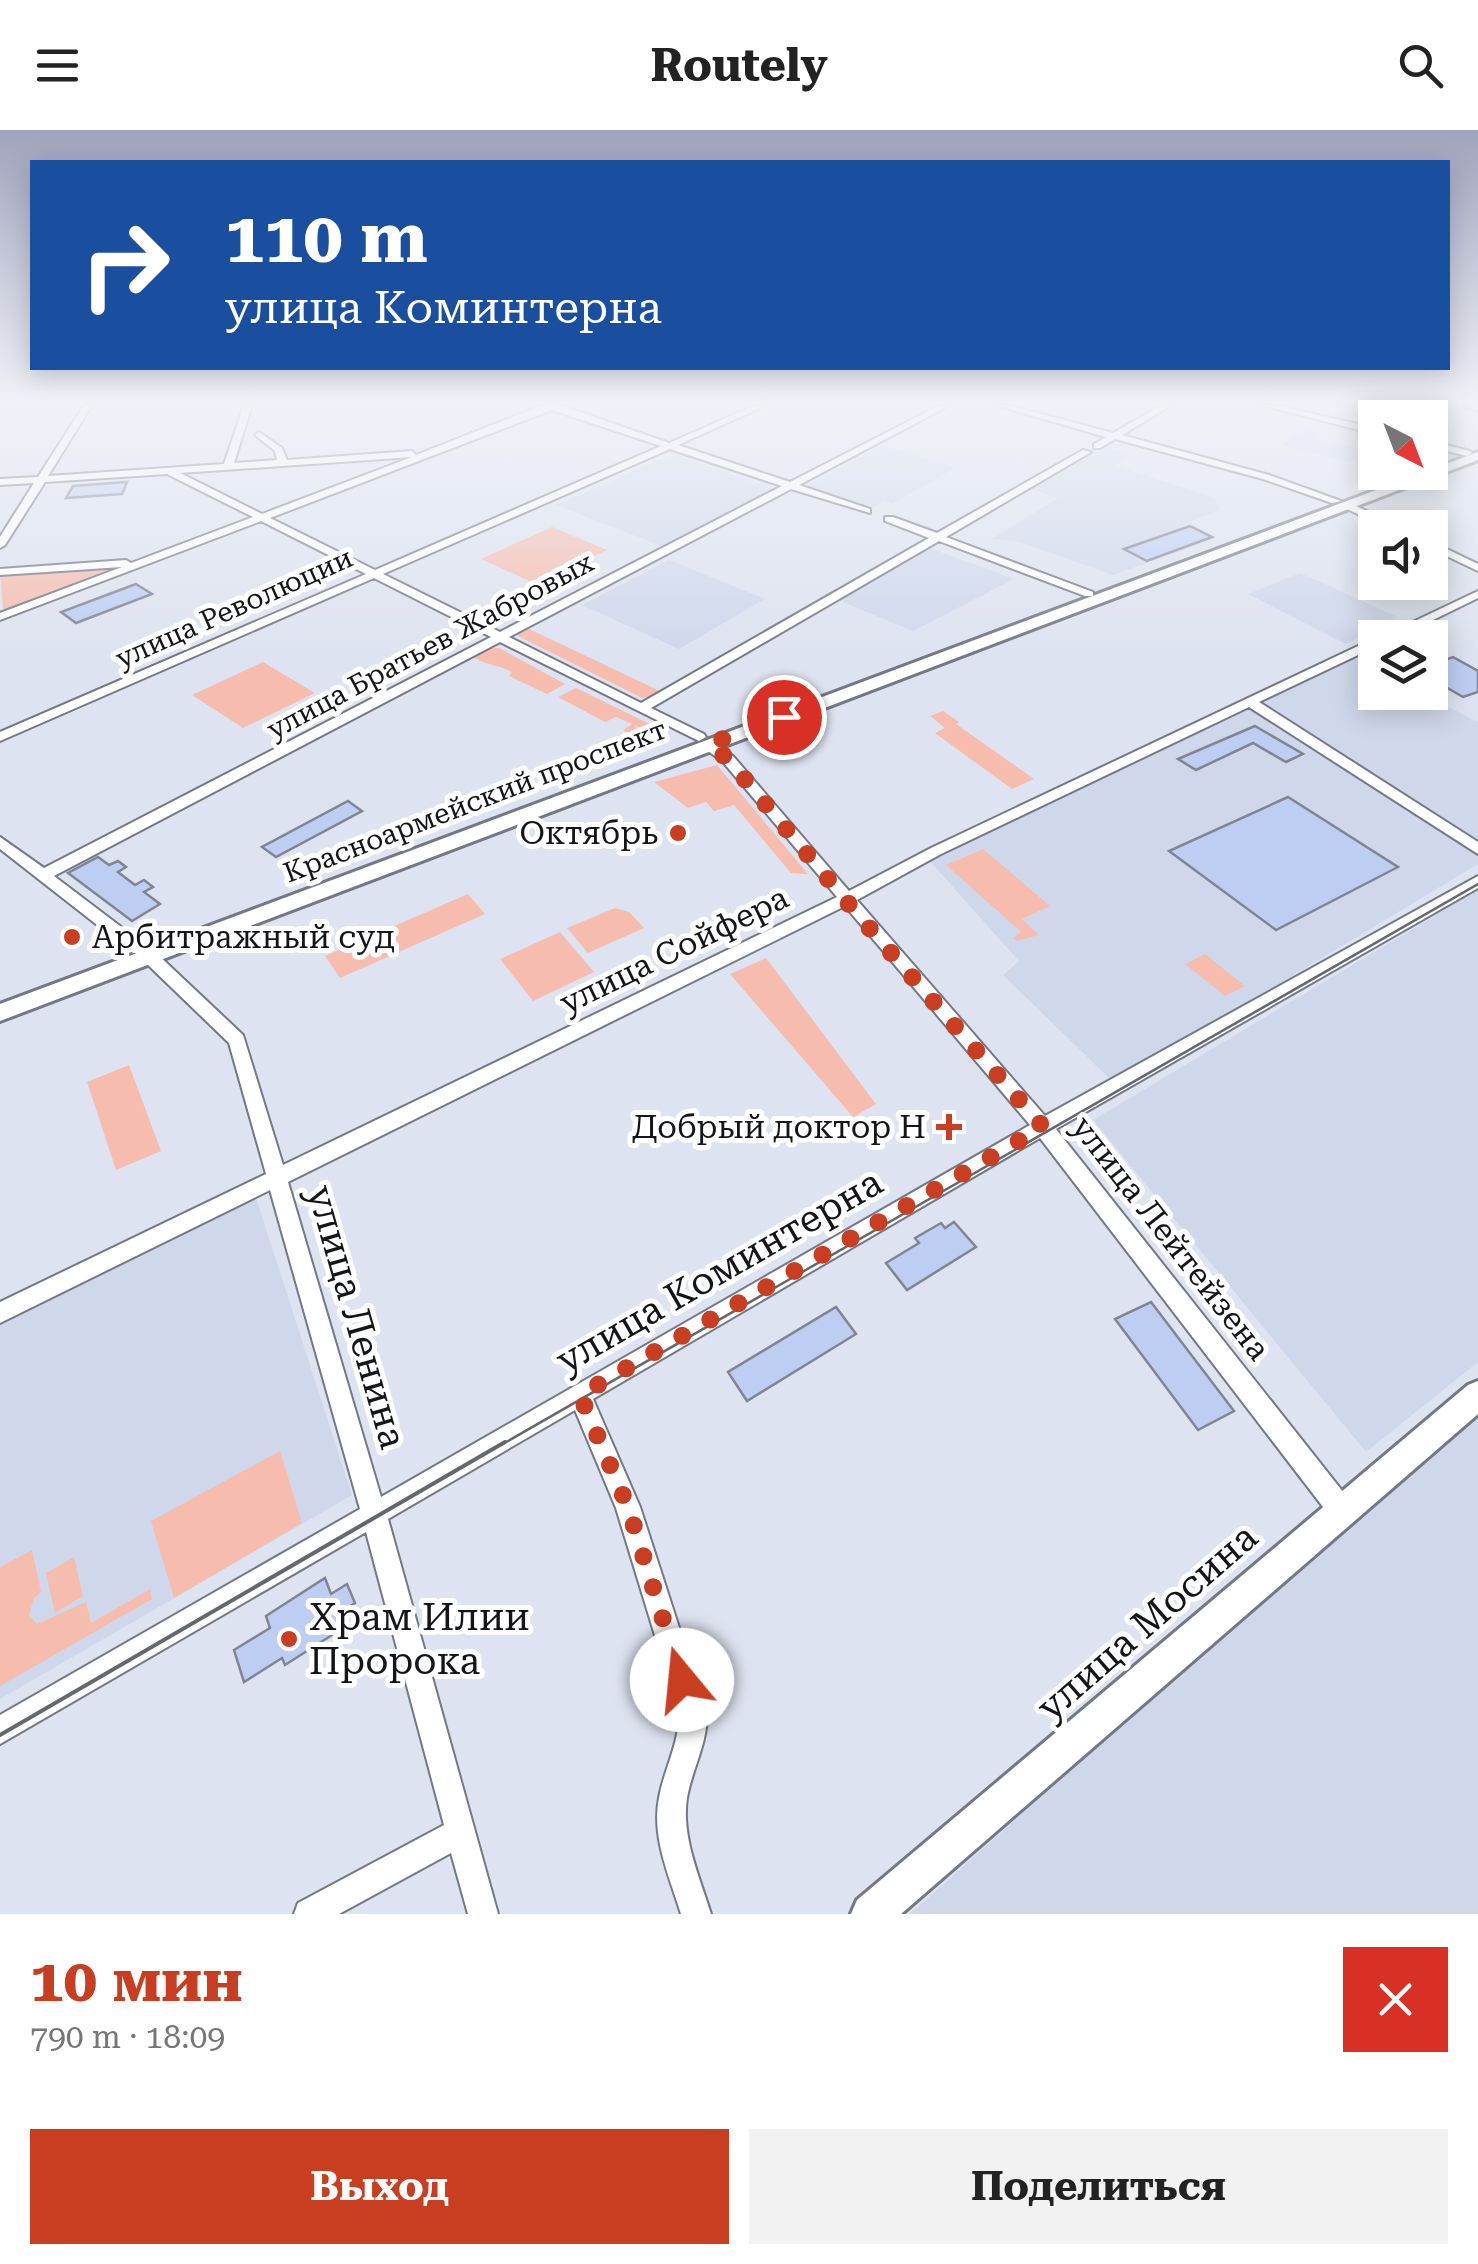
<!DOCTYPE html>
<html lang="ru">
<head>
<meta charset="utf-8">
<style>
	body { margin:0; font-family:"Roboto Serif",serif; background:#f2f2f2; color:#222; height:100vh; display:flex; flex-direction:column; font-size:38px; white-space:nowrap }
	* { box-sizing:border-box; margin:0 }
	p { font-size:32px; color:#767676 }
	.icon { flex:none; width:55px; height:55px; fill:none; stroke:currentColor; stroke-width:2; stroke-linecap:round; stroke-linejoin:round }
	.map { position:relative; height:1784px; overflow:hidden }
	.sheet { display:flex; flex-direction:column; background:#fff; flex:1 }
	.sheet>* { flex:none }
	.hud { position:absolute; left:30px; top:30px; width:1420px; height:210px; border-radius:0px; box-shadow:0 5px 25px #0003; background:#1a4fa0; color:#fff; overflow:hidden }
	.needle { width:65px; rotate:138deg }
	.tools { position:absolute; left:1358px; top:270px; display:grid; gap:20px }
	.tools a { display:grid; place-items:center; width:90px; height:90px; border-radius:0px; background:#fff; box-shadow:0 5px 25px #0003; font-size:50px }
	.pin { position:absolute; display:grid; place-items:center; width:85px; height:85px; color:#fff; margin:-42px; border:5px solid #fff; border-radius:50%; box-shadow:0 2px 10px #0007 }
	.me { position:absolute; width:110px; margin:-55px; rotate:343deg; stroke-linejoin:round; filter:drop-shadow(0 0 8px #0008) }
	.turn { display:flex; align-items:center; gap:35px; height:210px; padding:0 30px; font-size:45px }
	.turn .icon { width:130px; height:130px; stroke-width:2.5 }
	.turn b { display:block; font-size:70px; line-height:85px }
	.round { display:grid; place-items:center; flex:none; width:105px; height:105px; border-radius:0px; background:#f2f2f2 }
	.head { display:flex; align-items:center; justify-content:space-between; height:170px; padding:0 30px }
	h1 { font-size:60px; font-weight:700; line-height:75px; color:#c93e21 }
	.cta { display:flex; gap:20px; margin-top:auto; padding:20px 30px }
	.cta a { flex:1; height:115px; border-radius:0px; background:#c93e21; color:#fff; font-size:40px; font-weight:700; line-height:115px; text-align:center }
	.cta a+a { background:#f2f2f2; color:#222 }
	header { display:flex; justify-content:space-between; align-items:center; height:130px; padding:0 30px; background:#fff; font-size:45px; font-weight:700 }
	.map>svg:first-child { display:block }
	.built { fill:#cfd8eb }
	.green { fill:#f6bdaf }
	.building { fill:#becef3; stroke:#808591; stroke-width:2.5 }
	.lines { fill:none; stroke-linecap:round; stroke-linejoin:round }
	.minor-casing { stroke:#737884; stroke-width:4 }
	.major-casing { stroke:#737884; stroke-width:6 }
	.minor { fill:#fff; fill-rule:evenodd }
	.major { fill:#fff; fill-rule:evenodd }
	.tram-far1 { stroke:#63676f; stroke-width:2.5 }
	.tram { stroke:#63676f; stroke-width:4 }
	.route { stroke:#c93e21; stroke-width:18; stroke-dasharray:0 32.4 }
	.poi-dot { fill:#c93e21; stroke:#fff; stroke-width:4 }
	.labels { text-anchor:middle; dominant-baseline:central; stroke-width:10; stroke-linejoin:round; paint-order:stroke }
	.far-street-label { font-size:28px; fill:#131519; stroke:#fff }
	.poi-label { font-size:32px; fill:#131519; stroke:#fff; text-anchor:end }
	.street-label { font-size:32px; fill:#131519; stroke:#fff }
	.near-street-label { font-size:38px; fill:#131519; stroke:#fff }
	.near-poi-label { font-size:38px; fill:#131519; stroke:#fff; text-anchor:start }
</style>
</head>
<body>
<header><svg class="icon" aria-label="menu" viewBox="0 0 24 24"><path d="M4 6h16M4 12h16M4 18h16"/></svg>Routely<svg class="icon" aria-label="search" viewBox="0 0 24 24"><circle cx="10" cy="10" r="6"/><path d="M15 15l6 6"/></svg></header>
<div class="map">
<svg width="1478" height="1784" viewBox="0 0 1478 1784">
	<rect width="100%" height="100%" fill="#dde3f0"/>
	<g class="built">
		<polygon points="1313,291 1331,295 1316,309 1363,320 1350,332 1282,315"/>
		<polygon points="883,315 955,338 892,374 884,371 871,379 807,356"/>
		<polygon points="1103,316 1130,324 1116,336 1215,368 1219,380 1188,392 1215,408 1113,445 1017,411 992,409 1058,368 1031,359"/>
		<polygon points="673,324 777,360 664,417 556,375"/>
		<polygon points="930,418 1014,449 913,501 838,470"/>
		<polygon points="669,430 765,469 679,519 582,475"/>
		<polygon points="1300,443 1325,454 1398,487 1346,514 1248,464"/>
		<polygon points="1355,528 1375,538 1375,562 1421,563 1478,592 1478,715 1255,572"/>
		<polygon points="1251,574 1478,724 1478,734 1114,953 1003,845 1019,831 928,729"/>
		<polygon points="1478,760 1478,1232 1366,1322 1093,990"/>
		<polygon points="256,1068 352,1365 0,1569 0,1189"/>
		<polygon points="1478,1283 1478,1784 910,1784 1377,1366"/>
	</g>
	<g class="green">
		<polygon points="552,397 607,420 536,454 481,429"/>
		<polygon points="113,436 117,439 6,481 3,478 0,444"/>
		<polygon points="525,497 527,498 664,563 642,568 518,506 516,503"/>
		<path d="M490,518H499L565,554L547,564L509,546L512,542C499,535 486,535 473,527Z"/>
		<polygon points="263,532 315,563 243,598 192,565"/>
		<polygon points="576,558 656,597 645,600 634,595 638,599 629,604 623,600 632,594 616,587 605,592 558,567"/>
		<polygon points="943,581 959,592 956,594 1034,649 1012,659 935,603 945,598 930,586"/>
		<polygon points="717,635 808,744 791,743 734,675 714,681 706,672 688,678 654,652"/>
		<polygon points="983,719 1050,776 1022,789 1039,805 1017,811 1013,808 1021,802 946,735"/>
		<polygon points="468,764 485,784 340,848 325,826"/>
		<polygon points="615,778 629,782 644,798 588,823 567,798"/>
		<polygon points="560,802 594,842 533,871 500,829"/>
		<polygon points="1205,824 1245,856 1225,866 1185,834"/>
		<polygon points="766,828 876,974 853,987 730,844"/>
		<polygon points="129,935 161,1021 116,1040 87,952"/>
		<polygon points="280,1321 302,1393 174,1468 151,1391"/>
		<polygon points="32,1420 41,1462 34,1468 29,1485 37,1494 86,1472 91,1493 150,1459 152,1469 0,1556 0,1437"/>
		<polygon points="74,1427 83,1466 55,1483 46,1443"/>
	</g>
	<g class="building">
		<polygon points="127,352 122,364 66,368 73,356"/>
		<polygon points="1190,396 1212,407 1147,431 1124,419"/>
		<polygon points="136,454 152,464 76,493 61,482"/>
		<polygon points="1453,527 1478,541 1478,562 1463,567 1430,548 1430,535"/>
		<polygon points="1255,596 1303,624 1286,632 1253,613 1196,640 1178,629"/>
		<polygon points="1288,667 1398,737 1276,800 1169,721"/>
		<polygon points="348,671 362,681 276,727 262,717"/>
		<polygon points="98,727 109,735 118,731 126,737 118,742 135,755 144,750 153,757 144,762 160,774 132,791 68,743"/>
		<polygon points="954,1092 976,1117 907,1160 886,1133 919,1113 915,1108 941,1093 945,1098"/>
		<polygon points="1151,1172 1234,1281 1198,1300 1115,1189"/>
		<polygon points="836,1177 856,1204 747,1271 728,1242"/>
		<polygon points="325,1448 331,1464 347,1454 355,1473 338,1484 343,1498 285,1535 282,1528 244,1552 234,1520 270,1498 266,1486"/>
	</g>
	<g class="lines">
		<defs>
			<g id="minor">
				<path d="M84,275H92L48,346L224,334L244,275H252L234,333L277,330L275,321L255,305L259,302L282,318L287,330L412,321L416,325L543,275H560L669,313L756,275H767L678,315L790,352L940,275H950L799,355L870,379V383L791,359L509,507L641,573L929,408L885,391V387H893L937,403L1083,320L1091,322L946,407L1093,462V466H1085L939,411L651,578L704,604L706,607L699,611L500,512L54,746L145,815L147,819L145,823H156L243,905L283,1035L837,767L723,632L704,618V612H714L733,626L849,761L931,718L1375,508V517L1259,572L1478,712V724L1249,577L941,724L857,770L1045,986L1478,746V758L1056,999L1351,1372L1354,1381L1351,1390L1342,1393L1333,1390L1040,1008L593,1269L640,1377L707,1584C707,1615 692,1639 687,1668C681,1707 700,1748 711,1784H681C670,1748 651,1707 659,1668C664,1639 679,1615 679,1584L616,1378L575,1280L388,1389L498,1784H468L451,1723L339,1784H294L298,1773L444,1695L366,1402L0,1614V1585L360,1379L270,1060L0,1193V1172L266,1044L229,913L144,831L142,827L144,823H133L0,719V707L44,738L491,507L374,448L0,611V602L366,444L261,391L0,490V483L122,437L0,445V439L126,430L131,433L253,387L167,344L45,352L5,415L0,418V407L34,353L0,355V349L38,347ZM552,280L661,316L375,440L270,388ZM670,319L782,356L500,502L383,444ZM412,327L262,384L180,343ZM845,776L1030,995L381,1367L288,1052Z"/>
				<polygon points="995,275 1008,275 1113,303 1162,275 1172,275 1122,305 1269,345 1341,371 1332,373 1263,349 1115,309 1100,318 1094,318 1094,314 1106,307"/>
				<polygon points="1261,275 1275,275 1375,298 1375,304"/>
				<polygon points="1430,311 1470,321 1472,323 1467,326 1430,317"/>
				<polygon points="1347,372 1400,396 1401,398 1387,398 1343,377 1342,375"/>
				<polygon points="1430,411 1478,434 1478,441 1430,418"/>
				<polygon points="1478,461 1478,468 1396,508 1379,508"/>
			</g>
			<g id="major">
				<polygon points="1464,275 1478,275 1478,280 1466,277"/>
				<polygon points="1478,322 1478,330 0,891 0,874"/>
				<polygon points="1478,1251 1478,1284 901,1784 851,1784 857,1770 1468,1255"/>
			</g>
		</defs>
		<use href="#minor" class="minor-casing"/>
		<use href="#major" class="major-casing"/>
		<use href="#minor" class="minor"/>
		<use href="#major" class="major"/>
		<polyline class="tram-far1" points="501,1315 1478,754"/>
		<polyline class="tram" points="0,1605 505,1312"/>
	</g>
	<linearGradient id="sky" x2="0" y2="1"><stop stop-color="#9fa3bc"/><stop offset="0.52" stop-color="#f0f2f8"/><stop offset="1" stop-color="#f0f2f8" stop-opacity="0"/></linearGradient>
	<rect width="1478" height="524" fill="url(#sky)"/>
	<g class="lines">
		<polyline class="route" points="682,1550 628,1377 580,1265 1043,997 858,785 728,629 709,614 784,587"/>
	</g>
	<g class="poi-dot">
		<circle cx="678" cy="703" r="10"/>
		<circle cx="72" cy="807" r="10"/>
		<path d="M944 982h10v10h10v10h-10v10h-10v-10h-10v-10h10z"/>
		<circle cx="289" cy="1509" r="10"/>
	</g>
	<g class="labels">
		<g class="far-street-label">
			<text transform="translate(234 478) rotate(-24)">улица Революции</text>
			<text transform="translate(430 516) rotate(-28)">улица Братьев Жабровых</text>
			<text transform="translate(475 671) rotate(-21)">Красноармейский проспект</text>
		</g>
		<g class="poi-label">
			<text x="658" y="703">Октябрь</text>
			<text x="92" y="807" text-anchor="start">Арбитражный суд</text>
			<text x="926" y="997">Добрый доктор Н</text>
		</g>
		<g class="street-label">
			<text transform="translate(674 820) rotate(-26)">улица Сойфера</text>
			<text transform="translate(1171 1108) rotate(52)">улица Лейтейзена</text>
		</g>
		<g class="near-street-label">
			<text transform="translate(719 1141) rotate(-30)">улица Коминтерна</text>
			<text transform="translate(357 1187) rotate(74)">улица Ленина</text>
			<text transform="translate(1147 1492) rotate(-41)">улица Мосина</text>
		</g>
		<g class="near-poi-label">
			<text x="309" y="1487">Храм Илии<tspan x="309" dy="44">Пророка</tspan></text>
		</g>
	</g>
</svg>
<div class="tools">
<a><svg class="needle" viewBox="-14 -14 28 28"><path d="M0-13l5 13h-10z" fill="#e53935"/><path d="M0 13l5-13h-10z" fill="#767676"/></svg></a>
<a><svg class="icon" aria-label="sound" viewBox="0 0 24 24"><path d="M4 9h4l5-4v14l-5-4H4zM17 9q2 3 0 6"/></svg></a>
<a><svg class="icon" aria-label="layers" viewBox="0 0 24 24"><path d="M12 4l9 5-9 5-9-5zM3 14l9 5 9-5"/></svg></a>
</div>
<div class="pin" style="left:784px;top:587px;background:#d93025"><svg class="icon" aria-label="arrive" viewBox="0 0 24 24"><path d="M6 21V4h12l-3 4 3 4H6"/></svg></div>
<svg class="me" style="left:682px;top:1550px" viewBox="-20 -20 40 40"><circle r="19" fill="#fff"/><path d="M0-13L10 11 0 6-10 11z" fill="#c93e21"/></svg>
<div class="hud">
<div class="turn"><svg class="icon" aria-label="right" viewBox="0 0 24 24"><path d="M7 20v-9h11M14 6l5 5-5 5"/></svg><div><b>110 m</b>улица Коминтерна</div></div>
</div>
</div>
<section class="sheet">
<div class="head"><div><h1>10 мин</h1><p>790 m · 18:09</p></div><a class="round" style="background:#d93025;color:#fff"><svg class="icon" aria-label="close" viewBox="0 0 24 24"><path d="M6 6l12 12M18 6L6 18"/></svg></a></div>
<div class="cta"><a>Выход</a><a>Поделиться</a></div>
</section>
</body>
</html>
